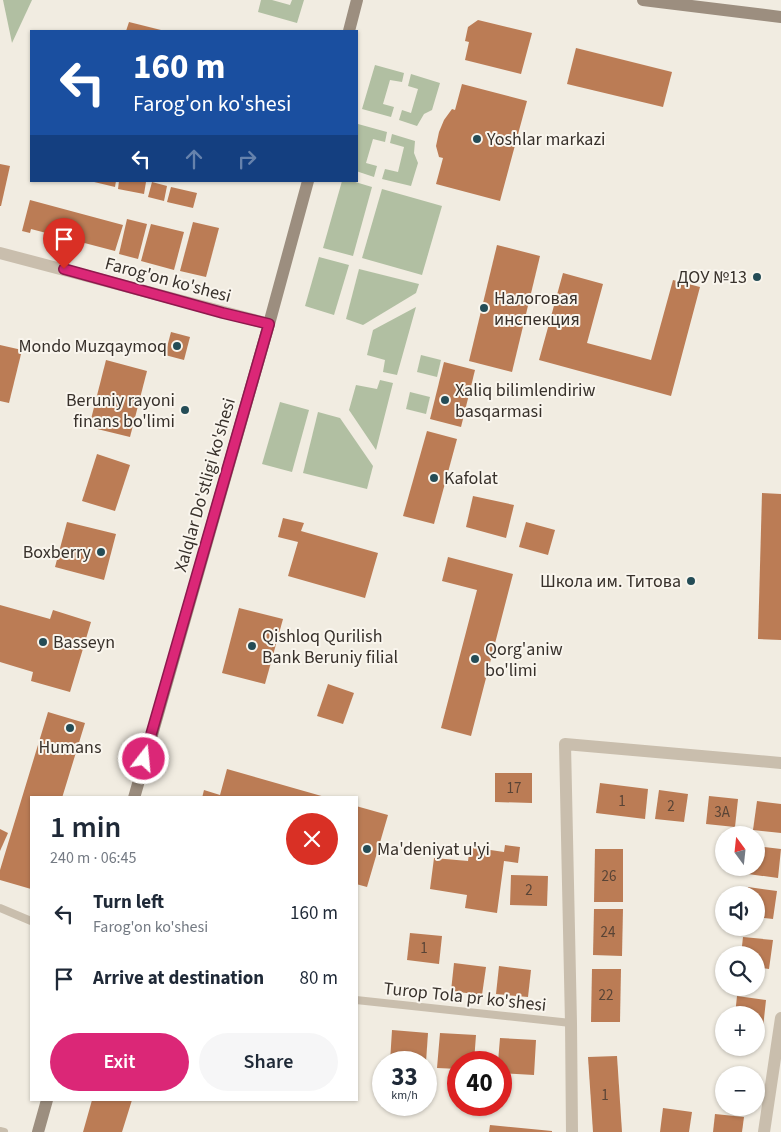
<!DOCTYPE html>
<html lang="en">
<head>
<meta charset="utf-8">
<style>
	body { margin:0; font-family:"Source Sans 3",sans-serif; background:#f6f6f7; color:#1f2937; height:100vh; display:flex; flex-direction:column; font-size:19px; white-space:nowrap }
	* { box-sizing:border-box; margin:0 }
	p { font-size:16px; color:#747a83 }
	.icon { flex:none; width:28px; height:28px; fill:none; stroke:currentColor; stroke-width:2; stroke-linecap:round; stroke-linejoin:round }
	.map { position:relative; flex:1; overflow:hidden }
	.panel { position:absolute; left:30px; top:796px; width:328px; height:305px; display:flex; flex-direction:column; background:#fff; border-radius:0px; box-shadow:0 1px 4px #0004 }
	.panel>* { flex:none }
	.top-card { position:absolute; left:30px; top:30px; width:328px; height:152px; border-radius:0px; box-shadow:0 1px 4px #0004; background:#1a4fa0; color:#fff; overflow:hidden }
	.needle { width:32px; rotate:345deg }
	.controls { position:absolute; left:715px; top:826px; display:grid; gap:10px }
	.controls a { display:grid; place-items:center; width:50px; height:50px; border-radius:50%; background:#fff; box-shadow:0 1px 4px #0004; font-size:25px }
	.speed { position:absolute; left:372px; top:1051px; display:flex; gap:10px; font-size:25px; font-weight:700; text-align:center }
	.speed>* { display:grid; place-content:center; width:65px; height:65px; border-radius:50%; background:#fff; box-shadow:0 1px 4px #0004; line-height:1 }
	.speed small { font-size:12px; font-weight:400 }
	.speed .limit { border:8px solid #d22; background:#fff; color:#111 }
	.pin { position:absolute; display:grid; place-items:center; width:42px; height:42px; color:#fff; margin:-51px -21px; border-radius:50% 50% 50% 0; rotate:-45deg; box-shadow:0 0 5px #0007 }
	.pin .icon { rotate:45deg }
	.me { position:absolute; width:55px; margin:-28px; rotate:16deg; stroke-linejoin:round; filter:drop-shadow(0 0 4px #0008) }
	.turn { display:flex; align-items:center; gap:18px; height:105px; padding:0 20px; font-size:22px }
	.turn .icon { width:65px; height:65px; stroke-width:2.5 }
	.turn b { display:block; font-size:35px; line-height:42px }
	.lanes { display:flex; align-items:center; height:48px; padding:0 20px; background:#0003; justify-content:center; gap:25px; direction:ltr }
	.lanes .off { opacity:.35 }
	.round { display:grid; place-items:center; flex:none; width:52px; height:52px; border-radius:26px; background:#f6f6f7 }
	.head { display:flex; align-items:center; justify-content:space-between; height:85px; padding:0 20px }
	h1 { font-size:30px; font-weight:600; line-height:38px }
	.primary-button { display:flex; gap:10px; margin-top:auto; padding:10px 20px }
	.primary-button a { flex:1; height:58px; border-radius:30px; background:#db2777; color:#fff; font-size:20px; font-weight:600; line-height:58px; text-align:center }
	.primary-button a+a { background:#f6f6f7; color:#1f2937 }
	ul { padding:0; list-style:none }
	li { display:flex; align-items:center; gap:15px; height:65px; padding:0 20px }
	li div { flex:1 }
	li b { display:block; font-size:19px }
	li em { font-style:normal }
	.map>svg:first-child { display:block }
	.green { fill:#b1bfa2 }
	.building { fill:#bb7c55 }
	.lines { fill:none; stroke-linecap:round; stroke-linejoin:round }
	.lane { stroke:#c9bead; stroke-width:8 }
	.street { stroke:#c9bead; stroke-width:12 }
	.secondary { stroke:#9c8e7f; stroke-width:12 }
	.route-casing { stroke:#8e194d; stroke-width:12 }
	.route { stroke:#db2777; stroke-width:9 }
	.poi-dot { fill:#244c56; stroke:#f9f5ed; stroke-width:2 }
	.labels { text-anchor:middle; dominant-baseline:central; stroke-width:4; stroke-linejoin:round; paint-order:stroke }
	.number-label { font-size:15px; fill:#594436 }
	.poi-label { font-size:18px; fill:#38312b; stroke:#f9f5ed; text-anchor:start }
	.street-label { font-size:18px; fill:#38312b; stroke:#f9f5ed }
</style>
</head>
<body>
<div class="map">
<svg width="781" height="1132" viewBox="0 0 781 1132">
	<rect width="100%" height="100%" fill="#f1ece1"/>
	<g class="green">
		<polygon points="3,0 32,0 12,43"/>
		<polygon points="261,0 272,0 290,5 292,0 304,0 297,23 258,12"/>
		<polygon points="375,65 404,73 402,82 390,80 383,104 394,107 391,117 362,109"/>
		<polygon points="411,74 440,83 432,110 424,114 417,126 399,120 402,110 411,113 418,89 408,86"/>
		<polygon points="358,124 387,132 385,142 373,139 366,163 377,166 374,177 356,171 356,130"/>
		<polygon points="392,134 415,141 414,153 418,163 411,186 382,179 385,169 398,172 404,147 390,143"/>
		<polygon points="342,181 352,181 372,187 353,256 323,248"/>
		<polygon points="382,189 442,206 422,275 362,258"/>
		<polygon points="319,257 349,265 334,315 305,306"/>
		<polygon points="359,269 419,284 416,293 363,325 346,319"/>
		<polygon points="416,307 397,375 383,372 385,360 367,355 373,330"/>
		<polygon points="421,355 441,360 437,377 417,372"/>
		<polygon points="380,380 393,383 376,450 349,410 356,385 377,389"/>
		<polygon points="410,392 430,397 426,414 406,409"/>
		<polygon points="280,402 309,410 292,472 262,464"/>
		<polygon points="318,412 340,418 373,466 367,489 303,473"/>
	</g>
	<g class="building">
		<polygon points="478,20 532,33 521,74 465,60 469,42 465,41 468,27"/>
		<polygon points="129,22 165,31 126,31"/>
		<polygon points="576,48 672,72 663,107 567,84"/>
		<polygon points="462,84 527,101 500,201 436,184 443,158 439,157 436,146 439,132 444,120 452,109 455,110"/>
		<polygon points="0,164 10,166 1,206 0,206"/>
		<polygon points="90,181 116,181 115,187"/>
		<polygon points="119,181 146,182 144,194 118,189"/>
		<polygon points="152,182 167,186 164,201 148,197"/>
		<polygon points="171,187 197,193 193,208 167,202"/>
		<polygon points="30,200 123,225 115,251 31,229 30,233 22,231"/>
		<polygon points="127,219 147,224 138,259 119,254"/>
		<polygon points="193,222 219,228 206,277 180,271"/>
		<polygon points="151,224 184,232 174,270 141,261"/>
		<polygon points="497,245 540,256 512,372 469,361"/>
		<polygon points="563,273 603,284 587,343 651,360 673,280 700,287 671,396 539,360"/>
		<polygon points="171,332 190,337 184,360 165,355"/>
		<polygon points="0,345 22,350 9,403 0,401"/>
		<polygon points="106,360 147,371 130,437 89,427"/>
		<polygon points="444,362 475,370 461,427 430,419"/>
		<polygon points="427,431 457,439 434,524 403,516"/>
		<polygon points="97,454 130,465 115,511 82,501"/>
		<polygon points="762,493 781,494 781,640 758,639"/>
		<polygon points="473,496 514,505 506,538 466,527"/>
		<polygon points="283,518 304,523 301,531 378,553 365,598 288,576 298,542 278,537"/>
		<polygon points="67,522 116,534 104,580 55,567"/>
		<polygon points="526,522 555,530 548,555 519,547"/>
		<polygon points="448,557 513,574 471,736 441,728 477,590 442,581"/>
		<polygon points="0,605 50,619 53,610 91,622 70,692 31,681 33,672 0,662"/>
		<polygon points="239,608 283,619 265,684 222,673"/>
		<polygon points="328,684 354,693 343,724 317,716"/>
		<polygon points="48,712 85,723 62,798 31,798 31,889 0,880 0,870"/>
		<polygon points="227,769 325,797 325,798 202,798 204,790 220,795"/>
		<polygon points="495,773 532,773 532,803 495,802"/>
		<polygon points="600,783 648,789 645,819 596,813"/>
		<polygon points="659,790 688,794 684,822 655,819"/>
		<polygon points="709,796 738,799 735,827 706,824"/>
		<polygon points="757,801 781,804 781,833 753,830"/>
		<polygon points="356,806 388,815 367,887 356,884"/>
		<polygon points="0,829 8,833 0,851"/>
		<polygon points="505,845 520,847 518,863 504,861 497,913 465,908 467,895 430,889 434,858 468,861 470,847 504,852"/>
		<polygon points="756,846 781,849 778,878 748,874 749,868 756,868"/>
		<polygon points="595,849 623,849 623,902 594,902"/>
		<polygon points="511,875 548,876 547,906 510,905"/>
		<polygon points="748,887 777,891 773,919 756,917 756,895 747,895"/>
		<polygon points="594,909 623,909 622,956 593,955"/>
		<polygon points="410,933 442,936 439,964 407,960"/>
		<polygon points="743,937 773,940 769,969 756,967 756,955 741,955"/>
		<polygon points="454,963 486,967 482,995 451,991"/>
		<polygon points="499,966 531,970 528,997 496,994"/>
		<polygon points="592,969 621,969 620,1022 591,1022"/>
		<polygon points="737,996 766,1000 763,1028 756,1028 756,1015 735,1015"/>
		<polygon points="392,1030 428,1033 426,1062 390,1062"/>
		<polygon points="440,1033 476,1035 474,1062 459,1062 459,1069 437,1068"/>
		<polygon points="500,1038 536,1040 534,1075 501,1073 501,1062 498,1062"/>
		<polygon points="617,1056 622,1132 593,1132 588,1057"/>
		<polygon points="92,1100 132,1100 122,1132 83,1132"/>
		<polygon points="663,1108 692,1112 689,1132 660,1132"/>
		<polygon points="715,1114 744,1117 742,1132 713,1132"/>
		<polygon points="490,1125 552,1131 552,1132 489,1132"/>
	</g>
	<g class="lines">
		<g class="lane">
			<polyline points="0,908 31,921"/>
			<polyline points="356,1000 571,1023"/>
			<polyline points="0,1131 4,1132"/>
		</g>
		<g class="street">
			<polyline points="0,253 269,324"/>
			<polyline points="572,1132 571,1023 565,744 781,763"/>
			<polyline points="764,1132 781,1018"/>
		</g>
		<g class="secondary">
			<polyline points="643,0 781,17"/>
			<polyline points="349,31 357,0"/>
			<polyline points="134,798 269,324 308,181"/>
			<polyline points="38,1132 47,1100"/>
		</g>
	</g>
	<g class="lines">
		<defs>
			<polyline id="route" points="64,269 223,313 269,324 144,759"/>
		</defs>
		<use href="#route" class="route-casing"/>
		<use href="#route" class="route"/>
	</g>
	<g class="poi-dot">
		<circle cx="477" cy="139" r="5"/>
		<circle cx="757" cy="277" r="5"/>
		<circle cx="484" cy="308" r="5"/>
		<circle cx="177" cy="346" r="5"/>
		<circle cx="445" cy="400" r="5"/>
		<circle cx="185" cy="410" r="5"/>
		<circle cx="434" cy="478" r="5"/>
		<circle cx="101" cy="552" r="5"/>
		<circle cx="691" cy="581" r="5"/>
		<circle cx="43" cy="642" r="5"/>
		<circle cx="252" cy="646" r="5"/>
		<circle cx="475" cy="659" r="5"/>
		<circle cx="70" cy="728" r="5"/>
		<circle cx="367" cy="849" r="5"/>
	</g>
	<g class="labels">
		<g class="number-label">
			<text x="514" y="788">17</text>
			<text x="622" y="801">1</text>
			<text x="671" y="806">2</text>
			<text x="722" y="812">3A</text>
			<text x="609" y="876">26</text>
			<text x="529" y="890">2</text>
			<text x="608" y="932">24</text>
			<text x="424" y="948">1</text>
			<text x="606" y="995">22</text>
			<text x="605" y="1095">1</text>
		</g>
		<g class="poi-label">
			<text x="487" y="139">Yoshlar markazi</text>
			<text x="747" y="277" text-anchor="end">ДОУ №13</text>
			<text x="494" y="298">Налоговая<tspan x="494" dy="21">инспекция</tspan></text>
			<text x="167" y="346" text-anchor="end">Mondo Muzqaymoq</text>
			<text x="455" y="390">Xaliq bilimlendiriw<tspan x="455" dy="21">basqarmasi</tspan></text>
			<text x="175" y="400" text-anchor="end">Beruniy rayoni<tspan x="175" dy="21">finans bo'limi</tspan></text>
			<text x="444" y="478">Kafolat</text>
			<text x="91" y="552" text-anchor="end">Boxberry</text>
			<text x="681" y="581" text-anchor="end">Школа им. Титова</text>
			<text x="262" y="636">Qishloq Qurilish<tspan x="262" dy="21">Bank Beruniy filial</tspan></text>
			<text x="53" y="642">Basseyn</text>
			<text x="485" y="649">Qorg'aniw<tspan x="485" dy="21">bo'limi</tspan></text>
			<text x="70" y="747" text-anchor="middle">Humans</text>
			<text x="377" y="849">Ma'deniyat u'yi</text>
		</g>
		<g class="street-label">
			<text transform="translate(168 280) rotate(15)">Farog'on ko'shesi</text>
			<text transform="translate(205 485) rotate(-74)">Xalqlar Do'stligi ko'shesi</text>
			<text transform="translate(465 997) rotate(6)">Turop Tola pr ko'shesi</text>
		</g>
	</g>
</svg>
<div class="controls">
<a><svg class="needle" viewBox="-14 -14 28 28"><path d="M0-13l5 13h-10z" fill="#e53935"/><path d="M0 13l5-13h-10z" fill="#747a83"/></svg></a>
<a><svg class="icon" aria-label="sound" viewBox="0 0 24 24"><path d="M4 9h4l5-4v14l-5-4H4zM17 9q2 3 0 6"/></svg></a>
<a><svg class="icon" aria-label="search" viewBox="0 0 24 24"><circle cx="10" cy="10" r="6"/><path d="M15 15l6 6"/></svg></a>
<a>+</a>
<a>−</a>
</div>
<div class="speed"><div>33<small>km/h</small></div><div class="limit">40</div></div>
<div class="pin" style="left:64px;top:269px;background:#d93025"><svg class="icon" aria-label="arrive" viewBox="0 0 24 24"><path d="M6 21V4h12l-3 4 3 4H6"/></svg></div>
<svg class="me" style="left:144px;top:759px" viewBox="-20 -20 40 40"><circle r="17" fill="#db2777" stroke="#fff" stroke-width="3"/><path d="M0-11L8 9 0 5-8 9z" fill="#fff"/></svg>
<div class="top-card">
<div class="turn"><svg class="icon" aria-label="left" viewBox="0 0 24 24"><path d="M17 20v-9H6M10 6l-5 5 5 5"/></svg><div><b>160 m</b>Farog'on ko'shesi</div></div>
<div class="lanes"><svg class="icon" aria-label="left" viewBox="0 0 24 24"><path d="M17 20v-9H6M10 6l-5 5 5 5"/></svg><svg class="icon off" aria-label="ahead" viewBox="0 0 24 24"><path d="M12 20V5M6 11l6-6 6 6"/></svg><svg class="icon off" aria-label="right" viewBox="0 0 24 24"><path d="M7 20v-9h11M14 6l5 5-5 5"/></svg></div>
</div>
<section class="panel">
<div class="head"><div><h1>1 min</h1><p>240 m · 06:45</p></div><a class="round" style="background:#d93025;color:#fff"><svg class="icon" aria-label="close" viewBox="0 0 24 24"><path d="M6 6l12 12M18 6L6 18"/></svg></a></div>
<ul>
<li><svg class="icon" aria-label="left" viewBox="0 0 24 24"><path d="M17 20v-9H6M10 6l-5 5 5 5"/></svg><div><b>Turn left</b><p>Farog'on ko'shesi</p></div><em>160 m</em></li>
<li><svg class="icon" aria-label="arrive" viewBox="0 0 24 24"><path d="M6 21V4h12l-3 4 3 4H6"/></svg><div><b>Arrive at destination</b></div><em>80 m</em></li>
</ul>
<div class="primary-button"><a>Exit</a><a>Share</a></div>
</section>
</div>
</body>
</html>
